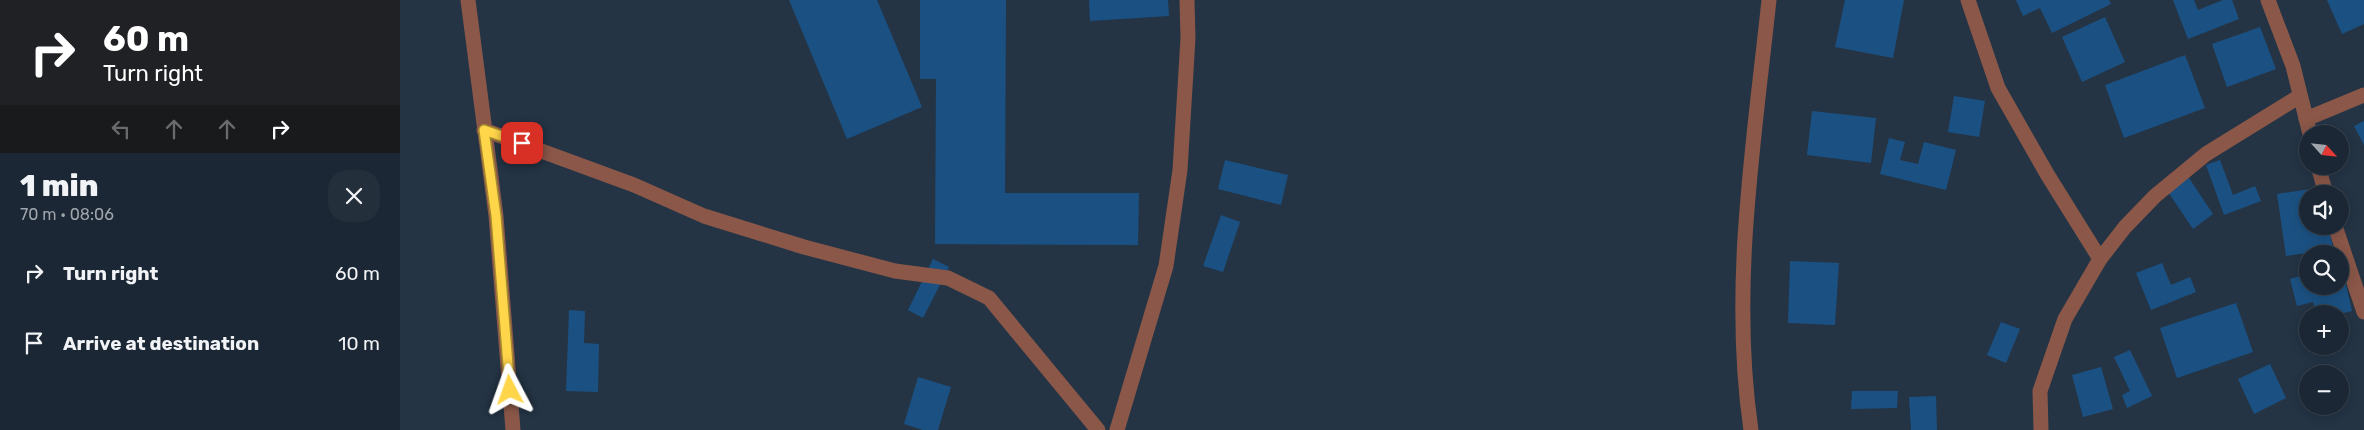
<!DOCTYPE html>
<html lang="en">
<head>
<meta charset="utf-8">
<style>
	body { margin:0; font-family:Rubik,sans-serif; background:#242f3c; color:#f1f3f6; height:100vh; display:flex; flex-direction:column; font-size:19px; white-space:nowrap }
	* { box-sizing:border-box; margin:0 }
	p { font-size:16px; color:#a0a5ac }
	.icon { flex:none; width:28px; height:28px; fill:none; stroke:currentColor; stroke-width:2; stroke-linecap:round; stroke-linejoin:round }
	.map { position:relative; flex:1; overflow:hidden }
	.sheet { display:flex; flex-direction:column; background:#1b2734; width:400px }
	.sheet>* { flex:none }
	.guide { background:#202124; color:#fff; overflow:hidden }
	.needle { width:32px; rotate:117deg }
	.fabs { position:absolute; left:1899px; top:125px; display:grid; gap:10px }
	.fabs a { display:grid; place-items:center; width:50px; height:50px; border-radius:50%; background:#1b2734; box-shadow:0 2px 12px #0003,0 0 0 1px #39444f; font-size:25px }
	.pin { position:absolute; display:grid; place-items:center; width:42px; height:42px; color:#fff; margin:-21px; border-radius:10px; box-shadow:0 2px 8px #0006 }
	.me { position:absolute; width:55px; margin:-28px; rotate:356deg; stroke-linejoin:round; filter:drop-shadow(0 0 4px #0008) }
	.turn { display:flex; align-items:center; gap:18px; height:105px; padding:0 20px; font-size:22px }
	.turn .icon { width:65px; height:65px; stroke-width:2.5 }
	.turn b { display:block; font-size:35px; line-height:42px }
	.lanes { display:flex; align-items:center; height:48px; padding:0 20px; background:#0003; justify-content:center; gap:25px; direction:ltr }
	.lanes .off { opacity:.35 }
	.round { display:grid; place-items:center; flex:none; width:52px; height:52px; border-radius:20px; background:#242f3c }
	.headline { display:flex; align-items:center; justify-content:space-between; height:85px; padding:0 20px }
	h1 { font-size:30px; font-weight:800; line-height:38px }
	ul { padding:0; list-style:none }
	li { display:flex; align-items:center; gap:15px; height:70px; padding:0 20px }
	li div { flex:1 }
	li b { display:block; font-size:19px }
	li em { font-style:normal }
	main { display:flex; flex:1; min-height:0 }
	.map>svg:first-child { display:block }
	.building { fill:#1b5182 }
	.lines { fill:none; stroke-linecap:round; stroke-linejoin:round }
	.minor { stroke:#8a5748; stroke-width:15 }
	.route-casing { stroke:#a68a30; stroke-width:12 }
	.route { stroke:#ffd54a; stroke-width:9 }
</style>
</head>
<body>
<main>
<section class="sheet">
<div class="guide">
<div class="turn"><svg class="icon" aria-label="right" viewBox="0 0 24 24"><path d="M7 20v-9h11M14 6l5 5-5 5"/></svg><div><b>60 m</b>Turn right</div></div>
<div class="lanes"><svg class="icon off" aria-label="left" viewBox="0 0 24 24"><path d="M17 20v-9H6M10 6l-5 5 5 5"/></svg><svg class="icon off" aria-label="ahead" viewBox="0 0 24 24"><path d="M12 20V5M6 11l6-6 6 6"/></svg><svg class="icon off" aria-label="ahead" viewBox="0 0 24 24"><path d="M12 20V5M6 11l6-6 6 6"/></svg><svg class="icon" aria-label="right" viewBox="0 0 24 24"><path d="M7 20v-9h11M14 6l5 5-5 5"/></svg></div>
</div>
<div class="headline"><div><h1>1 min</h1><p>70 m · 08:06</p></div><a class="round"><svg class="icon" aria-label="close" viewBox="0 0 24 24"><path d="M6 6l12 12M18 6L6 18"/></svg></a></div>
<ul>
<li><svg class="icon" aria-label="right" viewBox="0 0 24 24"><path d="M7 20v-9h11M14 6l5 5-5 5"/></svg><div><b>Turn right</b></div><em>60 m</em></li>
<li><svg class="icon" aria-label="arrive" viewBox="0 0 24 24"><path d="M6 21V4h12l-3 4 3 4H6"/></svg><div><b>Arrive at destination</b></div><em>10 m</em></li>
</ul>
</section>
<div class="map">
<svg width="1964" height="430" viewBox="0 0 1964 430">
	<rect width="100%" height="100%" fill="#243445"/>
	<g class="building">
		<polygon points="389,0 477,0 522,107 447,139"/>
		<polygon points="520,0 606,0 605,193 739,193 738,245 535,244 536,79 520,79"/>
		<polygon points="689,0 768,0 769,16 690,21"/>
		<polygon points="1445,0 1504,0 1493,58 1435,47"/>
		<polygon points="1616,0 1709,0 1711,4 1652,33 1640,8 1623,16"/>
		<polygon points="1773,0 1794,0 1798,10 1823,0 1832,0 1839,19 1788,39"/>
		<polygon points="1927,0 1964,0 1964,24 1942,34"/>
		<polygon points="1705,17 1725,62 1682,82 1662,37"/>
		<polygon points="1860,27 1876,69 1827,87 1812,44"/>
		<polygon points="1785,55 1805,108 1724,138 1705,85"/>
		<polygon points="1554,96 1585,101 1579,137 1548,132"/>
		<polygon points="1412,111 1476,118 1471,163 1407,155"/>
		<polygon points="1964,121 1964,145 1954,126"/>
		<polygon points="1489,138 1505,142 1500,160 1518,164 1524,142 1556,150 1546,190 1480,174"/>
		<polygon points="825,160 888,175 881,205 818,189"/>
		<polygon points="1820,160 1833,195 1855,186 1861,201 1824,215 1806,165"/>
		<polygon points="1787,175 1813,214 1793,229 1766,189"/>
		<polygon points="1923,187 1925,194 1908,194 1908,226 1929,226 1933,249 1886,256 1877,194"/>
		<polygon points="821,215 840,222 823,272 803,266"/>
		<polygon points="533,259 549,267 523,318 508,310"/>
		<polygon points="1390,261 1439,263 1435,325 1388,323"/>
		<polygon points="1908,262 1908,286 1940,286 1941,263 1952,311 1940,314 1916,314 1913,302 1897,306 1890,279 1903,275 1901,264"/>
		<polygon points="1762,263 1771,285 1790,277 1796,292 1751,310 1736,273"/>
		<polygon points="1836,303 1853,352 1777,378 1760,328"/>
		<polygon points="169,310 185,311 184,343 199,344 198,392 166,391"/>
		<polygon points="1601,322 1620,329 1606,363 1587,355"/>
		<polygon points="1730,350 1752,396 1727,408 1722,395 1730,391 1714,357"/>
		<polygon points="1870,364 1886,398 1854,414 1838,379"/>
		<polygon points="1701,367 1713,409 1683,417 1672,375"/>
		<polygon points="518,377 551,387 538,430 523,430 504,424"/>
		<polygon points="1452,391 1498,391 1497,408 1451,409"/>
		<polygon points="1536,396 1537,430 1511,430 1509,397"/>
	</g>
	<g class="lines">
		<g class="minor">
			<polyline points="68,0 96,216 113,430"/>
			<polyline points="1568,0 1598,88 1647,174 1700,259"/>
			<polyline points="1868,0 1893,66 1910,134"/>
			<polyline points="1906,119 1964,95"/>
			<polyline points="84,130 234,185 304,216 404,247 495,271 548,278 589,298 698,430"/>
			<polyline points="1918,166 1926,194"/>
			<polyline points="1935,226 1964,312"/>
			<polyline points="717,430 766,266 780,170 788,38 787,0"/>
			<path d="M1351,430C1330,288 1354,142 1369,0"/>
			<polyline points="1641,430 1640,391 1665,319 1700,259 1725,227 1755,196 1806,154 1900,96"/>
		</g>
	</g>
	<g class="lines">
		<defs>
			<polyline id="route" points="110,390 96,216 84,130 122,143"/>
		</defs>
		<use href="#route" class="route-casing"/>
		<use href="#route" class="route"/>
	</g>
</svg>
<div class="fabs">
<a><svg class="needle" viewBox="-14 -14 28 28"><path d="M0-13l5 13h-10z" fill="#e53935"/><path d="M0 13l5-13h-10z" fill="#a0a5ac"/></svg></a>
<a><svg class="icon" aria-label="sound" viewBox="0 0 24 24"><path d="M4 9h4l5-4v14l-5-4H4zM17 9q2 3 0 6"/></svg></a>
<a><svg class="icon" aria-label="search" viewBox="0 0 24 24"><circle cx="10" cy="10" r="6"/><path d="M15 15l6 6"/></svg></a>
<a>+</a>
<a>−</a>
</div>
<div class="pin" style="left:122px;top:143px;background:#d93025"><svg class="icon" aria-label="arrive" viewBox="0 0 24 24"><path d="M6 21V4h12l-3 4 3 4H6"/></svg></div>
<svg class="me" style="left:110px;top:390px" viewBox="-20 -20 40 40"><path d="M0-17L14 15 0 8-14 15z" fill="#ffd54a" stroke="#fff" stroke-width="4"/></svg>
</div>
</main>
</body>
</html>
